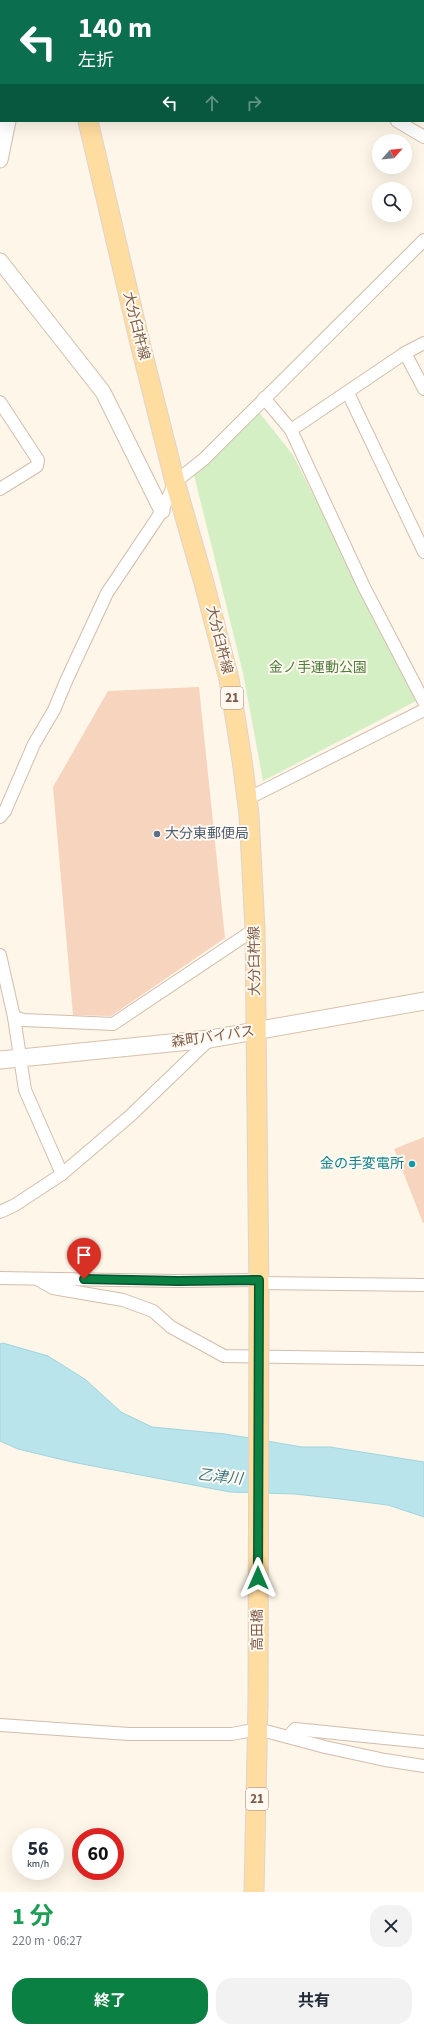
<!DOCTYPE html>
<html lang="ja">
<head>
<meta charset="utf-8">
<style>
	body { margin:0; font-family:"Source Sans 3","Noto Sans JP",sans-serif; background:#f2f2f3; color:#1f2937; height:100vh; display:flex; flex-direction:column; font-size:15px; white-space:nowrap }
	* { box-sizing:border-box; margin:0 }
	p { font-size:13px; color:#747a83 }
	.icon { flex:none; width:22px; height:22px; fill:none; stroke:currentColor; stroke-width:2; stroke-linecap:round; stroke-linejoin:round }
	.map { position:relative; height:1892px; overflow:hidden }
	.sheet { display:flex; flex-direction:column; background:#fff; flex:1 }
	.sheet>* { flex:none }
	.banner { position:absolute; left:0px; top:0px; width:424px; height:122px; box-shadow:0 4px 16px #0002; background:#0b6e4f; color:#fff; overflow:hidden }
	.needle { width:26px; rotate:63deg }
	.fabs { position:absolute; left:372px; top:134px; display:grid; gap:8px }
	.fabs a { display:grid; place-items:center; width:40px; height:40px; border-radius:50%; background:#fff; box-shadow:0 4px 16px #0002; font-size:20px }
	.speed { position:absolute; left:12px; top:1828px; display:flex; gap:8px; font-size:20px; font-weight:700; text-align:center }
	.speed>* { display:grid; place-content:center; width:52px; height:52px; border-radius:50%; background:#fff; box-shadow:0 4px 16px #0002; line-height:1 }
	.speed small { font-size:10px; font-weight:400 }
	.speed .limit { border:6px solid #d22; background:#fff; color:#111 }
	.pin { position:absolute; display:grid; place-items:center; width:34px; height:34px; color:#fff; margin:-41px -17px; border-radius:50% 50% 50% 0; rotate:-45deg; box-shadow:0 0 4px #0007 }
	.pin .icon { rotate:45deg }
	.me { position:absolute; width:44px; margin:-22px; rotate:0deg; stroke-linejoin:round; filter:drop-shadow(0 0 3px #0008) }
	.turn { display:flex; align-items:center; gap:14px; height:84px; padding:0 12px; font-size:18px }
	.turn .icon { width:52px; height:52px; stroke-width:2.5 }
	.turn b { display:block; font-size:28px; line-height:34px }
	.lanes { display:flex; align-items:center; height:38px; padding:0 12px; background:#0003; justify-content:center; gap:20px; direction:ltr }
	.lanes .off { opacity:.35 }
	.round { display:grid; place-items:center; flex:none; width:42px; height:42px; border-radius:16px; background:#f2f2f3 }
	.headline { display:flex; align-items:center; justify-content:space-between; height:68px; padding:0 12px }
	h1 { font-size:24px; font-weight:700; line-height:30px; color:#1e9e55 }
	.cta { display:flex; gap:8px; margin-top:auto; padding:8px 12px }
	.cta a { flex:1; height:46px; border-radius:16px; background:#0b8043; color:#fff; font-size:16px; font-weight:700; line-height:46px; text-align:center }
	.cta a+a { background:#f2f2f3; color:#1f2937 }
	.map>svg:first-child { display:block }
	.green { fill:#d5efc4 }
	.water { fill:#bae4eb; stroke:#9fd4de }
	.building { fill:#f7d4bd }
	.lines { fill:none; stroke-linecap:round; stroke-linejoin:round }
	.minor-casing { stroke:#d3bdac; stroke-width:14 }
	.tertiary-casing { stroke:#d3bdac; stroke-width:17 }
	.secondary-casing { stroke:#d9c0ab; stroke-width:19 }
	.primary-casing { stroke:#ddd4cf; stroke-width:21 }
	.minor { stroke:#fff; stroke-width:12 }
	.tertiary { stroke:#fff; stroke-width:15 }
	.secondary { stroke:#fff; stroke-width:17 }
	.primary { stroke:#ffdc9f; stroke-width:19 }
	.primary-bridge-casing { stroke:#ddd4cf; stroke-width:21; stroke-linecap:butt }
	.primary-bridge { stroke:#ffdc9f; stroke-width:19 }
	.route-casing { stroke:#07532c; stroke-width:10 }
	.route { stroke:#0b8043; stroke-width:7 }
	.service-dot { fill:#5c6f8a; stroke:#fff9f1; stroke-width:1.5 }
	.culture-dot { fill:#0f9aa8; stroke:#fff9f1; stroke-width:1.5 }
	.labels { text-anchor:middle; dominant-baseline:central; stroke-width:4; stroke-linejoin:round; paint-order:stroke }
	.shield { fill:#fff9f1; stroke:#a38a7b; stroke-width:1 }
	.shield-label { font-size:13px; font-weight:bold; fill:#7c5b48 }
	.street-label { font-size:14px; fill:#7c5b48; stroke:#fff9f1 }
	.park-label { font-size:14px; fill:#4f7d3c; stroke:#fff9f1 }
	.service-label { font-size:14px; fill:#4e5e75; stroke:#fff9f1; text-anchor:start }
	.culture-label { font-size:14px; fill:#0d838f; stroke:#fff9f1; text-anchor:end }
	.water-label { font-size:15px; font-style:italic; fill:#3a7683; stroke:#fff9f1 }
</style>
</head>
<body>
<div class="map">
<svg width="424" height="1892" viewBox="0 0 424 1892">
	<rect width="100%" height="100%" fill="#fef6e8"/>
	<polygon class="green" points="259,412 293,455 418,700 263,781 243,673 194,475"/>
	<polygon class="water" points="3,1343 48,1356 86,1380 121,1412 152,1427 225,1434 302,1447 330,1447 424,1462 424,1517 388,1505 340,1499 295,1494 230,1492 72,1462 18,1449 0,1441 0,1344"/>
	<g class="building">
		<polygon points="199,687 225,938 111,1016 73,1015 53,787 108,691"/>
		<polygon points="424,1137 424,1223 423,1223 394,1149"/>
	</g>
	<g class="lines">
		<defs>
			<g id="minor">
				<polyline points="190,0 193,1"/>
				<polyline points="348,0 350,1"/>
				<polyline points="0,47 1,46"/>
				<polyline points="397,121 424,137"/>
				<polyline points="424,343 405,353 291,430 364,587 424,702"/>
				<polyline points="405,353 424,389"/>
				<polyline points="348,393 424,552"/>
				<polyline points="264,398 291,430"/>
				<polyline points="0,402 38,460 37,466 0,489"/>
				<polyline points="247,799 424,710"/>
				<polyline points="0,817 5,811 34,744 54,710 67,679 107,593 162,511 175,482 204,459 424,240"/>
				<polyline points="0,955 14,1017 25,1090 62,1174"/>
				<polyline points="14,1017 24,1020 113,1024 255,929"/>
				<polyline points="0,1212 15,1205 62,1174 130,1116 210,1039"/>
				<polyline points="0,1278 177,1281 259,1280"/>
				<polyline points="37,1279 53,1288 123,1300 153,1311 171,1327 224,1356 424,1359"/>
				<polyline points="259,1283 424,1285"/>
				<polyline points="0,1725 129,1734 232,1734 258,1729 325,1747 385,1760 424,1766"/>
				<polyline points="288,1737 295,1729 424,1742"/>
			</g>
			<g id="tertiary">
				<polyline points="36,1 37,0"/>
				<polyline points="0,160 8,121"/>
				<polyline points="0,261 103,392 162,511"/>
			</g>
			<polyline id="secondary" points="0,1060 210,1039 424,1001"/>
			<g id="primary">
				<polyline points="59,0 60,1"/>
				<polyline points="88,121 140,343 175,482 204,583 229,679 242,760 249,814 255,929 259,1292"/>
				<polyline points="254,1892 258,1705"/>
			</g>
		</defs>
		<use href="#minor" class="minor-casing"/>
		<use href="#tertiary" class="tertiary-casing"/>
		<use href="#secondary" class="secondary-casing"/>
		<use href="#primary" class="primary-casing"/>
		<use href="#minor" class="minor"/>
		<use href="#tertiary" class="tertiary"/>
		<use href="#secondary" class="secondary"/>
		<use href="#primary" class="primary"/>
		<defs>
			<polyline id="primary-bridge" points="258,1705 259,1292"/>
		</defs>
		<use href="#primary-bridge" class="primary-bridge-casing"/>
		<use href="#primary-bridge" class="primary-bridge"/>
	</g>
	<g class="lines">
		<defs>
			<polyline id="route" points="84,1279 178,1281 259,1280 258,1578"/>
		</defs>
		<use href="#route" class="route-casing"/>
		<use href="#route" class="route"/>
	</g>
	<circle class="service-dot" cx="157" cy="834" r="4"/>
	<circle class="culture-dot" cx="412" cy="1164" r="4"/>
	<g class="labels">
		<g class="shield">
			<rect x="221" y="687" width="22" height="22" rx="3"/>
			<rect x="246" y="1788" width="22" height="22" rx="3"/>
		</g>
		<g class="shield-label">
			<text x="232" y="698">21</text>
			<text x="257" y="1799">21</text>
		</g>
		<g class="street-label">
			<text transform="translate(136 326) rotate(76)">大分臼杵線</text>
			<text transform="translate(219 640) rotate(76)">大分臼杵線</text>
			<text transform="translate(255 961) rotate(-91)">大分臼杵線</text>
			<text transform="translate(213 1037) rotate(-8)">森町バイパス</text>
			<text transform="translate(258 1630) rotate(-90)">高田橋</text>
		</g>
		<g class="park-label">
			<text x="318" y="668">金ノ手運動公園</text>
		</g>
		<g class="service-label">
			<text x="165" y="834">大分東郵便局</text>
		</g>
		<g class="culture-label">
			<text x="404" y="1164">金の手変電所</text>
		</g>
		<g class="water-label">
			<text transform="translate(220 1477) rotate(6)">乙津川</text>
		</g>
	</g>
</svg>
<div class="fabs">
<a><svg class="needle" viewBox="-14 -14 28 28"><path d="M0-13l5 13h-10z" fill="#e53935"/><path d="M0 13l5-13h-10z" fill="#747a83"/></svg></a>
<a><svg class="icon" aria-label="search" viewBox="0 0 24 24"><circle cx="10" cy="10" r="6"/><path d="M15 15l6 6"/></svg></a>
</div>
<div class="speed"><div>56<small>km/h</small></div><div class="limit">60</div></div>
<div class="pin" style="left:84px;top:1279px;background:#d93025"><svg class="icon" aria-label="arrive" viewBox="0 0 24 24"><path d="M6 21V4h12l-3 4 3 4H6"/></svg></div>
<svg class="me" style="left:258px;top:1578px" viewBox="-20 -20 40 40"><path d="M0-17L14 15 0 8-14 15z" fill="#0b8043" stroke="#fff" stroke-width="4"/></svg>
<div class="banner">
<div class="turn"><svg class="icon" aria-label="left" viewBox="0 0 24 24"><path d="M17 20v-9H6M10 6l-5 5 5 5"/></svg><div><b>140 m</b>左折</div></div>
<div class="lanes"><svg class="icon" aria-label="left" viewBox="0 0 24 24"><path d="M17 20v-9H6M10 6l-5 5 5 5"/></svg><svg class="icon off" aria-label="ahead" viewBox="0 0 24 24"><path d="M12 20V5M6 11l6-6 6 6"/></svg><svg class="icon off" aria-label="right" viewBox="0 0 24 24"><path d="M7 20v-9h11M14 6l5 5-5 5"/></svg></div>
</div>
</div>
<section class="sheet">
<div class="headline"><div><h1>1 分</h1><p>220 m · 06:27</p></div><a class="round"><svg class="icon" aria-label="close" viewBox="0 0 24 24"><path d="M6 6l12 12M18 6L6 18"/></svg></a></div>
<div class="cta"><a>終了</a><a>共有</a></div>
</section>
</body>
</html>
